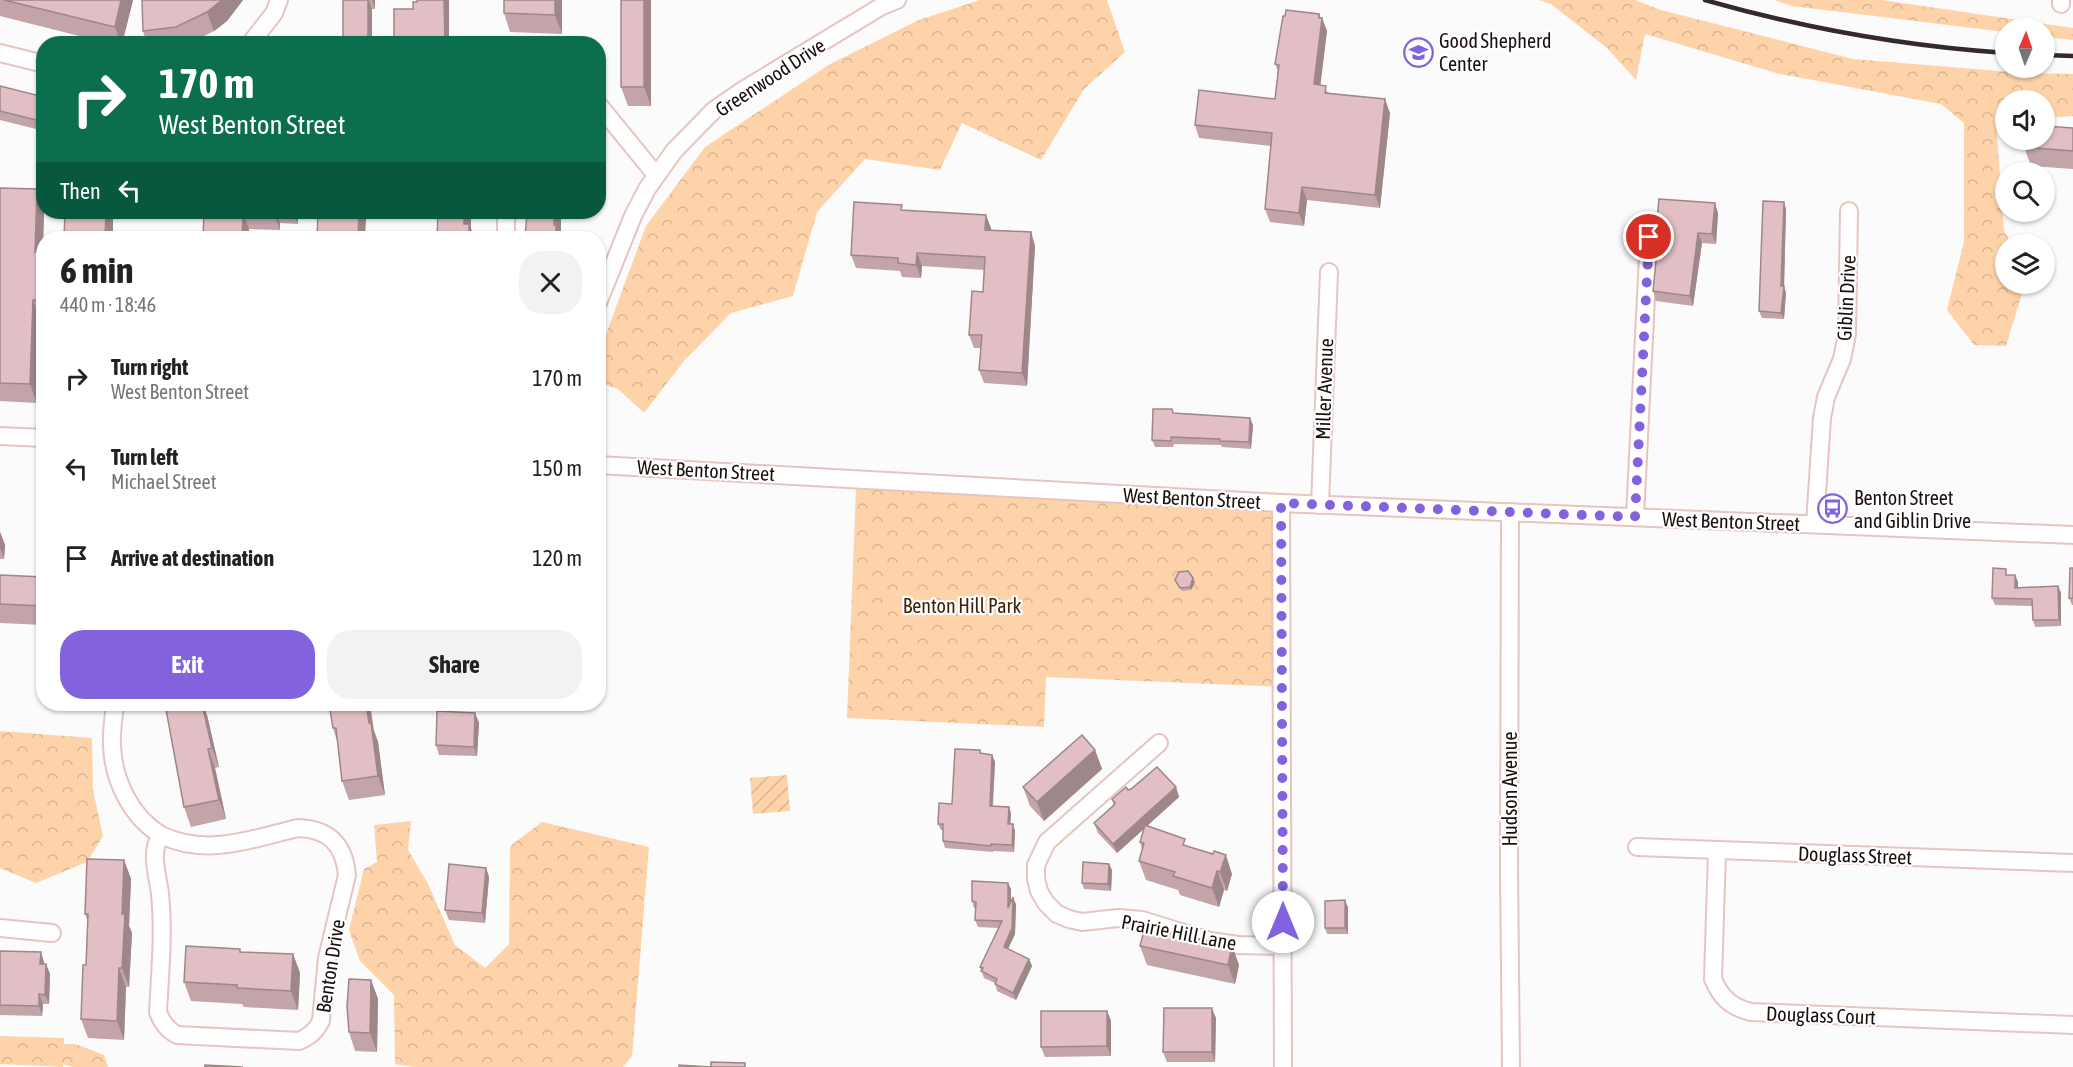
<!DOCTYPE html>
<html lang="en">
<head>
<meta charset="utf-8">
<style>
	body { margin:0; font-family:"Asap Condensed",sans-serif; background:#f2f2f2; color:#222; height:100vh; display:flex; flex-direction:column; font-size:22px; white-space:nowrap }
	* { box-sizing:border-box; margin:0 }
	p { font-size:20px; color:#767676 }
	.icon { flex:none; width:33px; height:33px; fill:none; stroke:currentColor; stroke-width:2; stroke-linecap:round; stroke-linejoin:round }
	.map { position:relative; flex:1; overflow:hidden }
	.panel { position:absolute; left:36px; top:231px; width:570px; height:480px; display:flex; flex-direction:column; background:#fff; border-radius:24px; box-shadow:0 2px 4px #0004 }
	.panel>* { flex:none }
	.banner { position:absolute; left:36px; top:36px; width:570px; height:183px; border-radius:24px; box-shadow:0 2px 4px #0004; background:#0b6e4f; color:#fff; overflow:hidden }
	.needle { width:39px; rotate:2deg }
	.fabs { position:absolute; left:1995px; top:18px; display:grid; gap:12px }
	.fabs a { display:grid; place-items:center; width:60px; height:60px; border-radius:50%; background:#fff; box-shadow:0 2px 4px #0004; font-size:30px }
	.pin { position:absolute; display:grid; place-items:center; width:51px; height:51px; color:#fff; margin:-26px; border:3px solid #fff; border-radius:50%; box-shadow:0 2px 6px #0007 }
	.me { position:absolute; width:66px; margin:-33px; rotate:0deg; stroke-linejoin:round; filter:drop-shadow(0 0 4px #0008) }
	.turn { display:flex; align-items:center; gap:21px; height:126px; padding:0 24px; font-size:27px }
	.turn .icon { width:78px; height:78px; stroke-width:2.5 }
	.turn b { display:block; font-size:42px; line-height:51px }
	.then { display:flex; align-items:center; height:57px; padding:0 24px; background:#0003; gap:12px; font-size:22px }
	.round { display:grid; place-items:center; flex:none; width:63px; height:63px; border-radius:24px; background:#f2f2f2 }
	.head { display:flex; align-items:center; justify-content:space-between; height:102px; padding:0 24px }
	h1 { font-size:36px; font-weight:700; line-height:45px }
	.action { display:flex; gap:12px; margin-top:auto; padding:12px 24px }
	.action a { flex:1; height:69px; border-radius:24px; background:#8362dd; color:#fff; font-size:24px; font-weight:700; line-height:69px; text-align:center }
	.action a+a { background:#f2f2f2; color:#222 }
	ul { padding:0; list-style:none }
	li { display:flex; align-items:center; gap:18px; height:90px; padding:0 24px }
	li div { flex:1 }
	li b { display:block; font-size:22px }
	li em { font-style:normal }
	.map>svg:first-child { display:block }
	.forest { fill:url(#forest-crowns) }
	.garden { fill:url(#garden-furrows) }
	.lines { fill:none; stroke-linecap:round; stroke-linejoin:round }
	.minor-casing { stroke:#e7c4bf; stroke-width:20 }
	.minor { stroke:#fff; stroke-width:16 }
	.rail { stroke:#342a28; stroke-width:4.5 }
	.wall { fill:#c2a4a9 }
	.shaded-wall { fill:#9e8689 }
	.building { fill:#e2bfc4; stroke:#9e8689; stroke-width:1.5 }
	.route { stroke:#8362dd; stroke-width:10; stroke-dasharray:0 18 }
	.labels { text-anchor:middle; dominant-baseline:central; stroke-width:4.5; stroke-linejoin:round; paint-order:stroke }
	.poi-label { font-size:20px; fill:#1b0f0d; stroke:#fff; text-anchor:start }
	.street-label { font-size:20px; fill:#1b0f0d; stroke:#fff }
	.park-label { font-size:20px; fill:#3c2304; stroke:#fff }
</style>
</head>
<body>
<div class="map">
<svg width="2073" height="1067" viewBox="0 0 2073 1067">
	<defs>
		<pattern id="forest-crowns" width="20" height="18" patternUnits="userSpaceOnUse" patternTransform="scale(1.5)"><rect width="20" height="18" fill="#fed3a9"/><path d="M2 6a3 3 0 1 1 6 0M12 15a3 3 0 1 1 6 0" fill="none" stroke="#d9b490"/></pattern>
		<pattern id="garden-furrows" width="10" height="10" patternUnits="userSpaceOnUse" patternTransform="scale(1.5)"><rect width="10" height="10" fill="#fed3a9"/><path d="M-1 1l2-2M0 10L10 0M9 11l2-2" fill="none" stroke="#d9b490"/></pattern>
	</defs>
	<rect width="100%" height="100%" fill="#fbfbfb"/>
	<g class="forest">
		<polygon points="980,0 1107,0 1125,52 1084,89 1041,160 962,123 940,170 865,159 817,212 793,296 731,313 684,361 644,413 618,389 599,383 599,353 646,226 705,147 830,64 919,20"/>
		<polygon points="1539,0 1635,0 1661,10 1853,59 2023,73 2073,74 2073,116 2045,118 2044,100 2006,100 2005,121 1996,122 2004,231 2012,244 2006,244 2006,284 2025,284 2006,346 1974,345 1947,310 1964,242 1964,123 1941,104 1776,73 1645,34 1636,80 1607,48 1551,4"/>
		<polygon points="1774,0 1882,0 2073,28 2073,40 2045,37 2044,28 2006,28 2005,32 1792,6"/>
		<polygon points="856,488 1282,513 1283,687 1046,677 1044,727 847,718"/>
		<polygon points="0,731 92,738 93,790 103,836 87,862 36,883 0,868"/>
		<polygon points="411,821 408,850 428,884 455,945 485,968 509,944 510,846 542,822 649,847 632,1056 623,1067 414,1067 395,1064 394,995 360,961 349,930 364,869 377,862 374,825"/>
		<polygon points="0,1036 64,1038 64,1044 76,1044 104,1055 108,1067 73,1067 63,1064 63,1067 0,1064"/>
	</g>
	<polygon class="garden" points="787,775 790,811 753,814 750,778"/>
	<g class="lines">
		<defs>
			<g id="minor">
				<polyline points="2061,4 2061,0"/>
				<polyline points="250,44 274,13 279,0"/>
				<polyline points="0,53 44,64"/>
				<polyline points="598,104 656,175"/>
				<polyline points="506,238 506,212"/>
				<polyline points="598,303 633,216 647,189 674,151 714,110 743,90 882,6 897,0"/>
				<polyline points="0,436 44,438"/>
				<polyline points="598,465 1281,503 2073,535"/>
				<polyline points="1281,503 1283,1067"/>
				<polyline points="1320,505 1329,272"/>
				<polyline points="1510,512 1509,869 1511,1067"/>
				<polyline points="1635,517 1649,237"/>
				<polyline points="1815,524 1822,418 1826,397 1842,359 1847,334 1849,211"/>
				<path d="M115,704C114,717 111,731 112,745C113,780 131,817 161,835"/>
				<polyline points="1159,743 1047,842 1036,865 1036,879 1039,891 1046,903 1057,914 1069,919 1082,922 1118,918 1142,920 1210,941 1238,945 1283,946"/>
				<path d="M298,828C329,829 344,844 347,875L327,958L321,1021C315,1032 310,1036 299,1041L177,1035C167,1029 162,1023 158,1012C160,973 164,933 160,894C158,876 149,852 161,835C207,857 251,839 298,828Z"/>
				<polyline points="1637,847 2073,863"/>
				<path d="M1717,850L1713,979C1721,998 1731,1007 1751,1012L2073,1025"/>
				<polyline points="0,928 52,933"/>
			</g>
		</defs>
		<use href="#minor" class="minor-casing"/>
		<use href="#minor" class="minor"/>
		<g class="rail">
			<path d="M1705,0C1803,28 1903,46 2006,53"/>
			<polyline points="2044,55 2073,56"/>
		</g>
	</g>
	<g class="wall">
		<polygon points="0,0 133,0 122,44 111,44 0,16"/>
		<polygon points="243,0 227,21 214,31 188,44 147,44 143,31"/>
		<polygon points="343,0 375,0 375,9 372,9 372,41 394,42 417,2 417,0 449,0 449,44 343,44"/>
		<polygon points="562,0 562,34 510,32 504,13"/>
		<polygon points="621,0 651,0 651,106 628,106 621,87"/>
		<polygon points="1321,18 1322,18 1327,31 1320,85 1329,93 1390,113 1380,208 1307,200 1304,226 1270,222 1265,209 1271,146 1199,138 1195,125 1275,99 1278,71 1275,64"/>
		<polygon points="0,86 44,97 44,131 0,120"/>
		<polygon points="2073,128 2073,169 2031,166 2024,147"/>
		<polygon points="0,188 37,189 44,206 44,212 43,252 44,319 40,319 37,403 0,401"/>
		<polygon points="1786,209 1784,287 1786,293 1784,319 1762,318 1759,311"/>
		<polygon points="904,210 991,228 991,230 1031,232 1035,246 1027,386 984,383 979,370 981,348 974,348 969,335 983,292 985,270 922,266 921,278 902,277 900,271 856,268 851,255"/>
		<polygon points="204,212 298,212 298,224 280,223 280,230 249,229"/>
		<polygon points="1718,213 1716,244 1702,243 1693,306 1656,301 1653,291 1658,236 1656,229"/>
		<polygon points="1174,413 1253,425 1251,449 1222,447 1221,445 1174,444 1173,447 1155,447 1152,440"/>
		<polygon points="0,532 5,545 4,559 0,559"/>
		<polygon points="2073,568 2073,605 2072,605 2069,598"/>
		<polygon points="0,575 44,577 44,625 0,623"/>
		<polygon points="2009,575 2015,575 2018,582 2018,588 2058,586 2061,593 2061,626 2035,627 2033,620 2032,606 1995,605 1992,598"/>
		<polygon points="1175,580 1195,582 1191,590 1182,591"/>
		<polygon points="329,704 374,731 378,742 385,795 349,800 342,781 337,741 333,728"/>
		<polygon points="475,713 479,723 477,756 439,755 436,745"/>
		<polygon points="207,715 219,767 215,768 226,819 191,827 184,807"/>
		<polygon points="980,750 981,753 992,755 995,762 993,806 1009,807 1011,814 1010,824 1015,831 1014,852 994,851 993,852 945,848 943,841 943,830 941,830 938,824 952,804"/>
		<polygon points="1095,750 1102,769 1044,821 1030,806 1023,787"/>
		<polygon points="1176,787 1179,797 1147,826 1187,846 1232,874 1227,891 1224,890 1219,907 1180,895 1178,890 1146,880 1139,861 1142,849 1140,842 1144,829 1117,853 1098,833 1094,823 1114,805 1112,799 1128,790"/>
		<polygon points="124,860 131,879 129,926 132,933 129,987 126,987 124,1040 88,1038 81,1019 86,965 88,922 85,914"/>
		<polygon points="486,868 489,877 485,923 449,920 445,910"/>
		<polygon points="1112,870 1111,891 1084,889 1082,883"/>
		<polygon points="1011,889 1011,903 1016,904 1015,934 1008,949 1029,959 1032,966 1016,1000 997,991 995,983 984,978 980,967 999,928 978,927 975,920 976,908 974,908 972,901"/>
		<polygon points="1348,907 1348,934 1327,934 1325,928"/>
		<polygon points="1140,946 1232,946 1239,965 1235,984 1147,965"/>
		<polygon points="0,951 44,962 44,964 46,964 50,974 49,1004 43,1004 42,1016 0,1015"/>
		<polygon points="241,952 293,954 300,973 298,1010 244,1007 242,1004 191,1001 184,982"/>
		<polygon points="371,980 378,999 377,1052 355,1051 349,1032"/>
		<polygon points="1107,1011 1111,1021 1111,1056 1045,1057 1041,1047"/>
		<polygon points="1216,1018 1215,1062 1167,1062 1163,1052"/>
	</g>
	<g class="shaded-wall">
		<polygon points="121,0 133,0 122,44 121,44 115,27"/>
		<polygon points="222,0 243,0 227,21 214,31 207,12"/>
		<polygon points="368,0 369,0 372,9 372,44 368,41"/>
		<polygon points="372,0 375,0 375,9"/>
		<polygon points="444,0 449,0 449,44 445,44"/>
		<polygon points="555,0 562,0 562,34 555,15"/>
		<polygon points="644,0 651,0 651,106 644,87"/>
		<polygon points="1319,14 1322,21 1322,18 1327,31 1319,97 1314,84"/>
		<polygon points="1385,99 1390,113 1380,208 1375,195"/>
		<polygon points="1302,187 1307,200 1304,226 1299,213"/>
		<polygon points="37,189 44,206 44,212 42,271 35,252"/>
		<polygon points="1784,202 1786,209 1784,287 1786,293 1784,319 1781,313 1781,286"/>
		<polygon points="1715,203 1718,213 1716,244 1712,234"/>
		<polygon points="106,212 113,212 113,238 105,238"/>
		<polygon points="243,212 249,229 249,238 242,238"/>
		<polygon points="273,212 276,212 280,223 280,230"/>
		<polygon points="293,212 298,212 298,224"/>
		<polygon points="359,212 364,212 366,219 365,238 358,238"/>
		<polygon points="464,212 471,212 471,228 474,238 469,238 464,224"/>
		<polygon points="554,212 561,212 561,238 556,238 554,225"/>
		<polygon points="986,215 991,228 990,243 985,230"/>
		<polygon points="1031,232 1035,246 1027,386 1022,373"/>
		<polygon points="1698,233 1702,243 1693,306 1690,296"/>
		<polygon points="917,253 922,266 921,278 916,265"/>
		<polygon points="33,300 40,319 37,403 30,384"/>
		<polygon points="1250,418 1253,425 1251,449 1249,442"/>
		<polygon points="0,532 5,545 4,559 0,548"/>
		<polygon points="2015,575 2018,582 2018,594 2015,588"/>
		<polygon points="1193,578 1195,582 1191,590 1190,587"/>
		<polygon points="2058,586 2061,593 2061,626 2059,620"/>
		<polygon points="202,704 203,704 207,715 219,767 212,748"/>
		<polygon points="366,704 370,704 374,731 378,742 385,795 378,776"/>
		<polygon points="475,713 479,723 477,756 474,747"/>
		<polygon points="208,749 215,768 226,819 219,800"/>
		<polygon points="1095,750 1102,769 1044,821 1037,802"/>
		<polygon points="992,755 995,762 992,813 990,806"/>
		<polygon points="1176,787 1179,797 1117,853 1113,844"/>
		<polygon points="1009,807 1011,814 1010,831 1008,824"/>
		<polygon points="1013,824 1015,831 1014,852 1012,845"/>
		<polygon points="1226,855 1232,874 1227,891 1220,872"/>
		<polygon points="124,860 131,879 129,926 132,933 129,987 122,968 122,914"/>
		<polygon points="1109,864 1112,870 1111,891 1108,884"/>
		<polygon points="486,868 489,877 485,923 482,913"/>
		<polygon points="1217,871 1224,890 1219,907 1212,888"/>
		<polygon points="1008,883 1011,889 1010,915 1008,908"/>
		<polygon points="1013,897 1016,904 1015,934 1006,953 1004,947"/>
		<polygon points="1345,900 1348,907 1348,934 1345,928"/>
		<polygon points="1232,946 1239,965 1235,984 1228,965"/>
		<polygon points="41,952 44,962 44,974 40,964"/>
		<polygon points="293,954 300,973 298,1010 291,991"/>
		<polygon points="1029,959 1032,966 1016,1000 1013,993"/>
		<polygon points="46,964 50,974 49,1004 45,995"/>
		<polygon points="119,968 126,987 124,1040 117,1021"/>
		<polygon points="371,980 378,999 377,1052 370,1033"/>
		<polygon points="39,994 43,1004 42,1016 39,1006"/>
		<polygon points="1212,1008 1216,1018 1215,1062 1212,1052"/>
		<polygon points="1107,1011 1111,1021 1111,1056 1107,1046"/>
	</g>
	<g class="building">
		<polygon points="4,0 121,0 115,27"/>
		<polygon points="142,0 222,0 207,12 176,27 143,31"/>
		<polygon points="343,0 368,0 368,41 394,42 394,9 413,9 413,2 417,2 417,0 444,0 445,43 343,44"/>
		<polygon points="504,0 555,0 555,15 504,13"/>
		<rect x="621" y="0" width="23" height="87"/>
		<polygon points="1286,10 1319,14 1319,18 1322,18 1314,84 1326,86 1325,93 1385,99 1375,195 1302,187 1299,213 1265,209 1272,133 1195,125 1199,90 1275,99 1279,65 1275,64 1283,16 1285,16"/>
		<polygon points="0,86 44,97 44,122 0,111"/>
		<polygon points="2044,126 2073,128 2073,151 2024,147 2024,140 2044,140"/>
		<polygon points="0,188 37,189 35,252 44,252 44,300 33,300 30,384 0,383"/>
		<polygon points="1659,199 1715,203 1712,234 1698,233 1690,296 1653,291 1659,230 1656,229"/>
		<polygon points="1763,201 1784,202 1781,286 1784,286 1781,313 1759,311"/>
		<polygon points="854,202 902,205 901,210 986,215 985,230 1031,232 1022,373 979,370 982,335 969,335 972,291 983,292 985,257 917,253 916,265 898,263 898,258 851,255"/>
		<polygon points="65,212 106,212 105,238 64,238"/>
		<polygon points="204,212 243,212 242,238 203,238"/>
		<polygon points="318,212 359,212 358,238 317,238"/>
		<polygon points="438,212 464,212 464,224 469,224 469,238 437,238"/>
		<polygon points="527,212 554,212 554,225 556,225 556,238 525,238"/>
		<polygon points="1153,409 1172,409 1173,413 1250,418 1249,442 1220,441 1220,439 1171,437 1171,441 1152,440"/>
		<polygon points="1993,568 2006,569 2006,575 2015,575 2015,588 2058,586 2059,620 2033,620 2032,599 1992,598"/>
		<polygon points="2070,568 2073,568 2073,598 2069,598"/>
		<polygon points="1188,571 1193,578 1190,587 1180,588 1175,580 1179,572"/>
		<polygon points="0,575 44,577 44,606 0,604"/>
		<polygon points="165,704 202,704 212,748 208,749 219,800 184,807"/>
		<polygon points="329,704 366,704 369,723 371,723 378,776 342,781 336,728 333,728"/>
		<polygon points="437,711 475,713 474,747 436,745"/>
		<polygon points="1082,735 1095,750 1037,802 1023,787"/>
		<polygon points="955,749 980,750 980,753 992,755 990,806 1009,807 1008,824 1013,824 1012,845 991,844 991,846 943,841 943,824 938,824 939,803 952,804"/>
		<polygon points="1157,767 1176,787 1113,844 1094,823 1113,806 1115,803 1112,799 1126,787 1128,790 1131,789"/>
		<polygon points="1145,825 1185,839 1183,845 1213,854 1214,851 1226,855 1220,872 1217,871 1212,888 1173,876 1175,872 1139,861 1144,843 1140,842"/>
		<polygon points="87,859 124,860 122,914 125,914 122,968 119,968 117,1021 81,1019 83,965 86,965 88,914 85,914"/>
		<polygon points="1083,862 1109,864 1108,884 1082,883"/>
		<polygon points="449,864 486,868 482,913 445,910"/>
		<polygon points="972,881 1008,883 1008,908 1013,897 1012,928 1004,947 1029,959 1013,993 995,984 997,979 981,971 983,968 980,967 1002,921 975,920 976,902 972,901"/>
		<polygon points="1345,900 1345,928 1325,928 1325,901"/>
		<polygon points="1145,927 1232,946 1228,965 1140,946"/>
		<polygon points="186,946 240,949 240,952 293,954 291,991 237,988 237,985 184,982"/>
		<polygon points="0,951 41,952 40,964 46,964 45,995 39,994 39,1006 0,1005"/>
		<polygon points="349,979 371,980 370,1033 349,1032 347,1006"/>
		<polygon points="1164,1008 1212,1008 1212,1052 1163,1052"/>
		<polygon points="1041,1011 1107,1011 1107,1046 1041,1047"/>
		<polygon points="711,1062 745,1063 745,1067 679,1067 679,1065 711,1067"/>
		<polygon points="205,1065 243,1067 205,1067"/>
	</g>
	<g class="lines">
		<polyline class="route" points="1283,922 1281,503 1635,517 1649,237"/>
	</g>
	<defs>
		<symbol id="school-ring" viewBox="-11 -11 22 22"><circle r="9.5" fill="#fff" stroke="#8362dd" stroke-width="1.5"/><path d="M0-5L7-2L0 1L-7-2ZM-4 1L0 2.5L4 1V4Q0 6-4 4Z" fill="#8362dd"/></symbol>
		<symbol id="bus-ring" viewBox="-11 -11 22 22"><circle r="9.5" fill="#fff" stroke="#8362dd" stroke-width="1.5"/><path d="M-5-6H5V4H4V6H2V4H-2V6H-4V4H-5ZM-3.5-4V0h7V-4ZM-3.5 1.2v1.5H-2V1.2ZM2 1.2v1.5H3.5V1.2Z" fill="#8362dd"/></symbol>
	</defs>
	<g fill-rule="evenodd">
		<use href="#school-ring" x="1402" y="36" width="33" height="33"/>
		<use href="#bus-ring" x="1816" y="492" width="33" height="33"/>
	</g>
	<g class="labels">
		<g class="poi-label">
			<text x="1439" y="40">Good Shepherd<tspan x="1439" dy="23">Center</tspan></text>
			<text x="1854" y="497">Benton Street<tspan x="1854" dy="23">and Giblin Drive</tspan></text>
		</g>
		<g class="street-label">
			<text transform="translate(770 77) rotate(-33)">Greenwood Drive</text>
			<text transform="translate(1846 298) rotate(-87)">Giblin Drive</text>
			<text transform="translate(1324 389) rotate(-88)">Miller Avenue</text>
			<text transform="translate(706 470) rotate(3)">West Benton Street</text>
			<text transform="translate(1192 498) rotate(3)">West Benton Street</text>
			<text transform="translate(1731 521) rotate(2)">West Benton Street</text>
			<text transform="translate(1509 789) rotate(-90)">Hudson Avenue</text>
			<text transform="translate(1855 855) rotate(2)">Douglass Street</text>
			<text transform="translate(1179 932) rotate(11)">Prairie Hill Lane</text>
			<text transform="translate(330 966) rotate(-81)">Benton Drive</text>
			<text transform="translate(1821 1015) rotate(2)">Douglass Court</text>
		</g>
		<g class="park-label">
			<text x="962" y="605">Benton Hill Park</text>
		</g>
	</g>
</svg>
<div class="fabs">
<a><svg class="needle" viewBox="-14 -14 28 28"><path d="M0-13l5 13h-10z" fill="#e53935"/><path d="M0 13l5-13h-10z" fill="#767676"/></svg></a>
<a><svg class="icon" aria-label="sound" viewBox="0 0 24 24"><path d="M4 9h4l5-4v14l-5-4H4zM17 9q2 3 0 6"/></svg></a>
<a><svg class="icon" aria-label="search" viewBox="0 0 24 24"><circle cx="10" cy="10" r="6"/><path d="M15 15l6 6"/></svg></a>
<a><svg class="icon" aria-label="layers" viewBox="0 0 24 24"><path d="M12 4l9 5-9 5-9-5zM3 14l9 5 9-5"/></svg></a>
</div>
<div class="pin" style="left:1649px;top:237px;background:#d93025"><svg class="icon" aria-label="arrive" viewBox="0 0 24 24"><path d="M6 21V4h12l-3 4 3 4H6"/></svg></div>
<svg class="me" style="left:1283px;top:922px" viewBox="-20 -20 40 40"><circle r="19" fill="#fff"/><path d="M0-13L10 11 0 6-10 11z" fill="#8362dd"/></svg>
<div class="banner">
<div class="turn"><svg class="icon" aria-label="right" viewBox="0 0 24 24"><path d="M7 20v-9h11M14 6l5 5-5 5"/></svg><div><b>170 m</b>West Benton Street</div></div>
<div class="then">Then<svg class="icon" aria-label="left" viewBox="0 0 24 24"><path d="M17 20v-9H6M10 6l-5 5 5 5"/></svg></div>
</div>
<section class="panel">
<div class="head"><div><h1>6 min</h1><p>440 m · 18:46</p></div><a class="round"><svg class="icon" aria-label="close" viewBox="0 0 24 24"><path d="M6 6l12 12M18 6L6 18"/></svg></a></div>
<ul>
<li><svg class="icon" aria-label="right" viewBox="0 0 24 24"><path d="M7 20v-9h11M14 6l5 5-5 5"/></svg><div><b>Turn right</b><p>West Benton Street</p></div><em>170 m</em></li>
<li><svg class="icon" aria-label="left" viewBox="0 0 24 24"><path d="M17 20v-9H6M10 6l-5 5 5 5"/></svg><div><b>Turn left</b><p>Michael Street</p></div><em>150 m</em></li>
<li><svg class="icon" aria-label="arrive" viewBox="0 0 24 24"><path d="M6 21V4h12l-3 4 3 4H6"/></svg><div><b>Arrive at destination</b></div><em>120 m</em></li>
</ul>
<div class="action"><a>Exit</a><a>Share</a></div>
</section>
</div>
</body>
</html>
